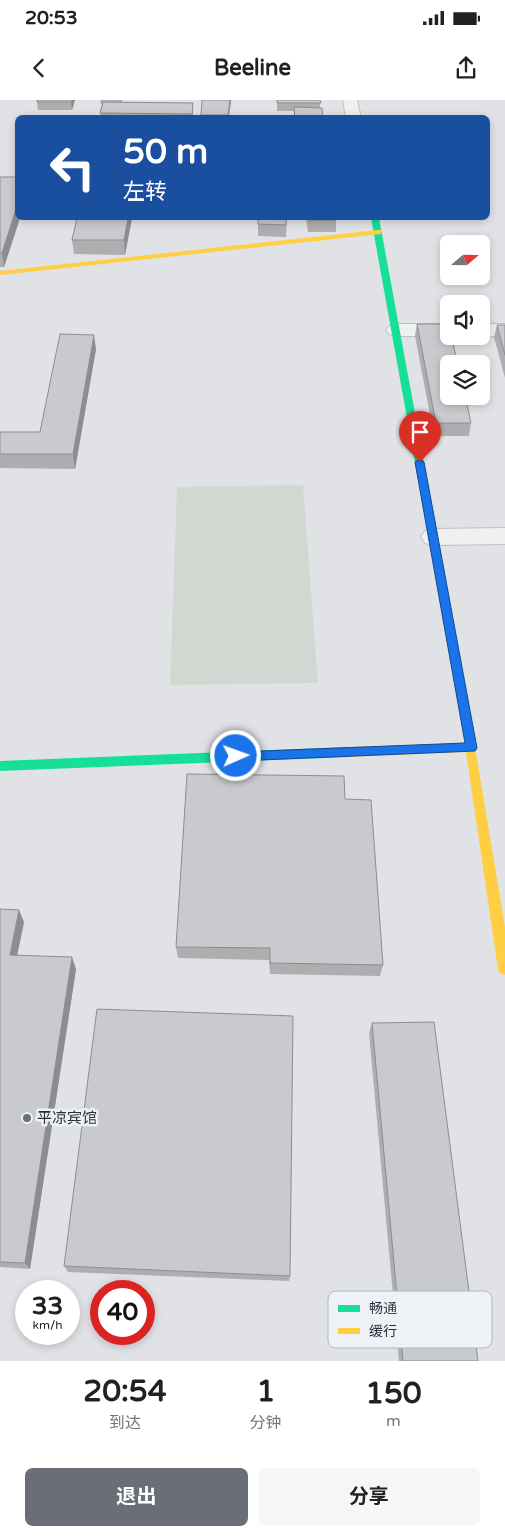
<!DOCTYPE html>
<html lang="zh">
<head>
<meta charset="utf-8">
<style>
	body { margin:0; font-family:"Varela Round","Noto Sans SC",sans-serif; background:#f6f6f6; color:#202124; height:100vh; display:flex; flex-direction:column; font-size:19px; white-space:nowrap }
	* { box-sizing:border-box; margin:0 }
	p { font-size:16px; color:#757577 }
	.icon { flex:none; width:28px; height:28px; fill:none; stroke:currentColor; stroke-width:2; stroke-linecap:round; stroke-linejoin:round }
	.map { position:relative; height:1261px; overflow:hidden }
	.panel { display:flex; flex-direction:column; background:#fff; flex:1 }
	.panel>* { flex:none }
	.hud { position:absolute; left:15px; top:15px; width:475px; height:105px; border-radius:8px; box-shadow:0 2px 8px #0003; background:#1a4fa0; color:#fff; overflow:hidden }
	.needle { width:32px; rotate:70deg }
	.buttons { position:absolute; left:440px; top:135px; display:grid; gap:10px }
	.buttons a { display:grid; place-items:center; width:50px; height:50px; border-radius:8px; background:#fff; box-shadow:0 2px 8px #0003; font-size:25px }
	.speed { position:absolute; left:15px; top:1180px; display:flex; gap:10px; font-size:25px; font-weight:700; text-align:center }
	.speed>* { display:grid; place-content:center; width:65px; height:65px; border-radius:50%; background:#fff; box-shadow:0 2px 8px #0003; line-height:1 }
	.speed small { font-size:12px; font-weight:400 }
	.speed .limit { border:8px solid #d22; background:#fff; color:#111 }
	.pin { position:absolute; display:grid; place-items:center; width:42px; height:42px; color:#fff; margin:-51px -21px; border-radius:50% 50% 50% 0; rotate:-45deg; box-shadow:0 0 5px #0007 }
	.pin .icon { rotate:45deg }
	.me { position:absolute; width:55px; margin:-28px; rotate:88deg; stroke-linejoin:round; filter:drop-shadow(0 0 4px #0008) }
	.turn { display:flex; align-items:center; gap:18px; height:105px; padding:0 25px; font-size:22px }
	.turn .icon { width:65px; height:65px; stroke-width:2.5 }
	.turn b { display:block; font-size:35px; line-height:42px }
	.eta { display:flex; justify-content:space-evenly; align-items:center; height:85px; text-align:center }
	.eta b { font-size:30px; font-weight:700; line-height:35px }
	.button { display:flex; gap:10px; margin-top:auto; padding:10px 25px }
	.button a { flex:1; height:58px; border-radius:8px; background:#696e77; color:#fff; font-size:20px; font-weight:700; line-height:58px; text-align:center }
	.button a+a { background:#f6f6f6; color:#202124 }
	.status { display:flex; justify-content:space-between; align-items:center; height:35px; padding:0 25px; background:#fff; direction:ltr }
	.status svg { height:14px; fill:currentColor }
	header { display:flex; justify-content:space-between; align-items:center; height:65px; padding:0 25px; background:#fff; font-size:22px; font-weight:700 }
	.map>svg:first-child { display:block }
	.green { fill:#d1d8d1 }
	.lines { fill:none; stroke-linecap:round; stroke-linejoin:round }
	.street-casing { stroke:#bec0c3; stroke-width:2 }
	.street { fill:#eff0f2; fill-rule:evenodd }
	.fast { fill:#16e098; fill-rule:evenodd }
	.slow { fill:#ffcf43; fill-rule:evenodd }
	.wall { fill:#acaeb0 }
	.shaded-wall { fill:#8c8d90 }
	.building { fill:#c8cacd; stroke:#8c8d90 }
	.route { fill:#1a73e8; stroke:#114b97 }
	.poi-dot { fill:#696e77; stroke:#eef1f5; stroke-width:2 }
	.labels { text-anchor:middle; dominant-baseline:central; stroke-width:5; stroke-linejoin:round; paint-order:stroke }
	.near-poi-label { font-size:15px; fill:#29303c; stroke:#eef1f5; text-anchor:start }
	.key { fill:#eef1f5; stroke:#b3b7be; stroke-width:1 }
	.key-label { font-size:14px; fill:#29303c }
</style>
</head>
<body>
<div class="status"><b>20:53</b><svg viewBox="0 0 49 12"><path d="M0 12V9h3v3zM5 12V6h3v6zM10 12V3h3v9zM15 12V0h3v12zM26 1h20v11H26zM47 4h2v5h-2z"/></svg></div>
<header><svg class="icon" aria-label="back" viewBox="0 0 24 24"><path d="M15 5l-7 7 7 7"/></svg>Beeline<svg class="icon" aria-label="share" viewBox="0 0 24 24"><path d="M12 15V3M7 8l5-5 5 5M5 13v7h14v-7"/></svg></header>
<div class="map">
<svg width="505" height="1261" viewBox="0 0 505 1261">
	<rect width="100%" height="100%" fill="#e0e2e5"/>
	<polygon class="green" points="303,385 318,583 170,585 177,387"/>
	<g class="lines">
		<defs>
			<g id="street">
				<polygon points="343,0 357,0 361,18 346,18"/>
				<polygon points="396,224 449,224 449,236 396,236 389,234 386,230 389,226"/>
				<rect x="481" y="224" width="24" height="12"/>
				<polygon points="505,428 505,444 433,445 425,443 421,437 425,431 433,429"/>
			</g>
		</defs>
		<use href="#street" class="street-casing"/>
		<use href="#street" class="street"/>
		<g class="fast">
			<polygon points="371,118 379,118 462,568 457,572 452,568"/>
			<polygon points="349,647 353,649 355,652 353,655 349,657 0,671 0,661"/>
		</g>
		<g class="slow">
			<polygon points="378,130 381,130 381,134 0,175 0,171"/>
			<polygon points="457,564 462,568 505,827 505,875 500,873 498,869 466,652 349,657 345,655 343,652 345,649 349,647 465,643 452,568"/>
		</g>
	</g>
	<g class="wall">
		<polygon points="37,0 75,0 72,10 38,10 37,2"/>
		<polygon points="100,0 122,0 122,2 193,11 193,18 101,18 100,13 102,4 101,4"/>
		<polygon points="231,0 229,18 201,18 201,15"/>
		<polygon points="277,0 320,0 320,8 323,18 294,18 294,11 277,11"/>
		<polygon points="0,77 18,118 20,118 4,167 0,167"/>
		<polygon points="77,118 132,118 125,155 74,154 72,140"/>
		<polygon points="287,118 286,137 258,136 258,124"/>
		<polygon points="306,118 336,118 336,132 308,132"/>
		<polygon points="417,224 471,323 469,336 434,336 415,236"/>
		<polygon points="497,225 505,225 505,278 494,237"/>
		<polygon points="96,249 75,369 0,368 0,332 40,332"/>
		<polygon points="345,699 383,865 380,876 270,874 269,860 178,858 176,847"/>
		<polygon points="0,809 24,822 17,855 76,869 30,1169 0,1167"/>
		<polygon points="372,923 478,1261 399,1261 369,933"/>
		<polygon points="64,1166 290,1176 289,1181 68,1172"/>
	</g>
	<g class="shaded-wall">
		<polygon points="72,0 75,0 72,10 71,2"/>
		<polygon points="230,0 231,0 229,18"/>
		<polygon points="193,3 193,18 192,18"/>
		<polygon points="18,103 18,118 20,118 4,167 2,153"/>
		<polygon points="128,118 132,118 125,155 124,140"/>
		<polygon points="94,235 96,249 75,369 73,354"/>
		<polygon points="19,810 24,822 15,866 10,855"/>
		<polygon points="72,857 76,869 30,1169 25,1163"/>
	</g>
	<g class="building">
		<polygon points="37,0 72,0 71,2 37,2"/>
		<polygon points="202,0 230,0 228,15 201,15"/>
		<polygon points="277,0 320,0 321,3 277,3"/>
		<polygon points="103,2 193,3 192,14 100,13"/>
		<polygon points="294,7 322,8 323,18 295,18"/>
		<polygon points="258,16 287,17 287,18 258,18"/>
		<polygon points="0,77 18,77 18,103 2,153 0,153"/>
		<polygon points="77,118 128,118 124,140 72,140"/>
		<polygon points="258,118 286,118 286,125 258,124"/>
		<rect x="308" y="118" width="28" height="2"/>
		<polygon points="417,224 449,224 449,236 451,236 458,264 449,264 449,296 465,296 471,323 436,323"/>
		<polygon points="497,225 505,225 505,255"/>
		<polygon points="60,234 94,235 73,354 0,354 0,332 40,332"/>
		<polygon points="187,674 344,676 345,699 371,700 383,865 270,863 270,848 176,847"/>
		<polygon points="0,809 19,810 10,855 72,857 25,1163 0,1162"/>
		<polygon points="97,909 293,916 290,1176 64,1166"/>
		<polygon points="434,922 478,1261 403,1261 372,923"/>
	</g>
	<polygon class="route" points="420,359 424,362 477,648 475,651 236,661 232,660 230,656 232,653 236,652 465,643 415,362"/>
	<circle class="poi-dot" cx="27" cy="1018" r="5"/>
	<g class="labels">
		<g class="near-poi-label">
			<text x="37" y="1018">平凉宾馆</text>
		</g>
	</g>
	<rect x="328" y="1191" width="164" height="57" rx="8" class="key"/>
	<rect x="338" y="1205" width="22" height="7" fill="#16e098"/>
	<rect x="338" y="1228" width="22" height="6" fill="#ffcf43"/>
	<g class="key-label">
		<text x="369" y="1213">畅通</text>
		<text x="369" y="1236">缓行</text>
	</g>
</svg>
<div class="buttons">
<a><svg class="needle" viewBox="-14 -14 28 28"><path d="M0-13l5 13h-10z" fill="#e53935"/><path d="M0 13l5-13h-10z" fill="#757577"/></svg></a>
<a><svg class="icon" aria-label="sound" viewBox="0 0 24 24"><path d="M4 9h4l5-4v14l-5-4H4zM17 9q2 3 0 6"/></svg></a>
<a><svg class="icon" aria-label="layers" viewBox="0 0 24 24"><path d="M12 4l9 5-9 5-9-5zM3 14l9 5 9-5"/></svg></a>
</div>
<div class="speed"><div>33<small>km/h</small></div><div class="limit">40</div></div>
<div class="pin" style="left:420px;top:362px;background:#d93025"><svg class="icon" aria-label="arrive" viewBox="0 0 24 24"><path d="M6 21V4h12l-3 4 3 4H6"/></svg></div>
<svg class="me" style="left:236px;top:656px" viewBox="-20 -20 40 40"><circle r="17" fill="#1a73e8" stroke="#fff" stroke-width="3"/><path d="M0-11L8 9 0 5-8 9z" fill="#fff"/></svg>
<div class="hud">
<div class="turn"><svg class="icon" aria-label="left" viewBox="0 0 24 24"><path d="M17 20v-9H6M10 6l-5 5 5 5"/></svg><div><b>50 m</b>左转</div></div>
</div>
</div>
<section class="panel">
<div class="eta">
<div><b>20:54</b><p>到达</p></div>
<div><b>1</b><p>分钟</p></div>
<div><b>150</b><p>m</p></div>
</div>
<div class="button"><a>退出</a><a>分享</a></div>
</section>
</body>
</html>
